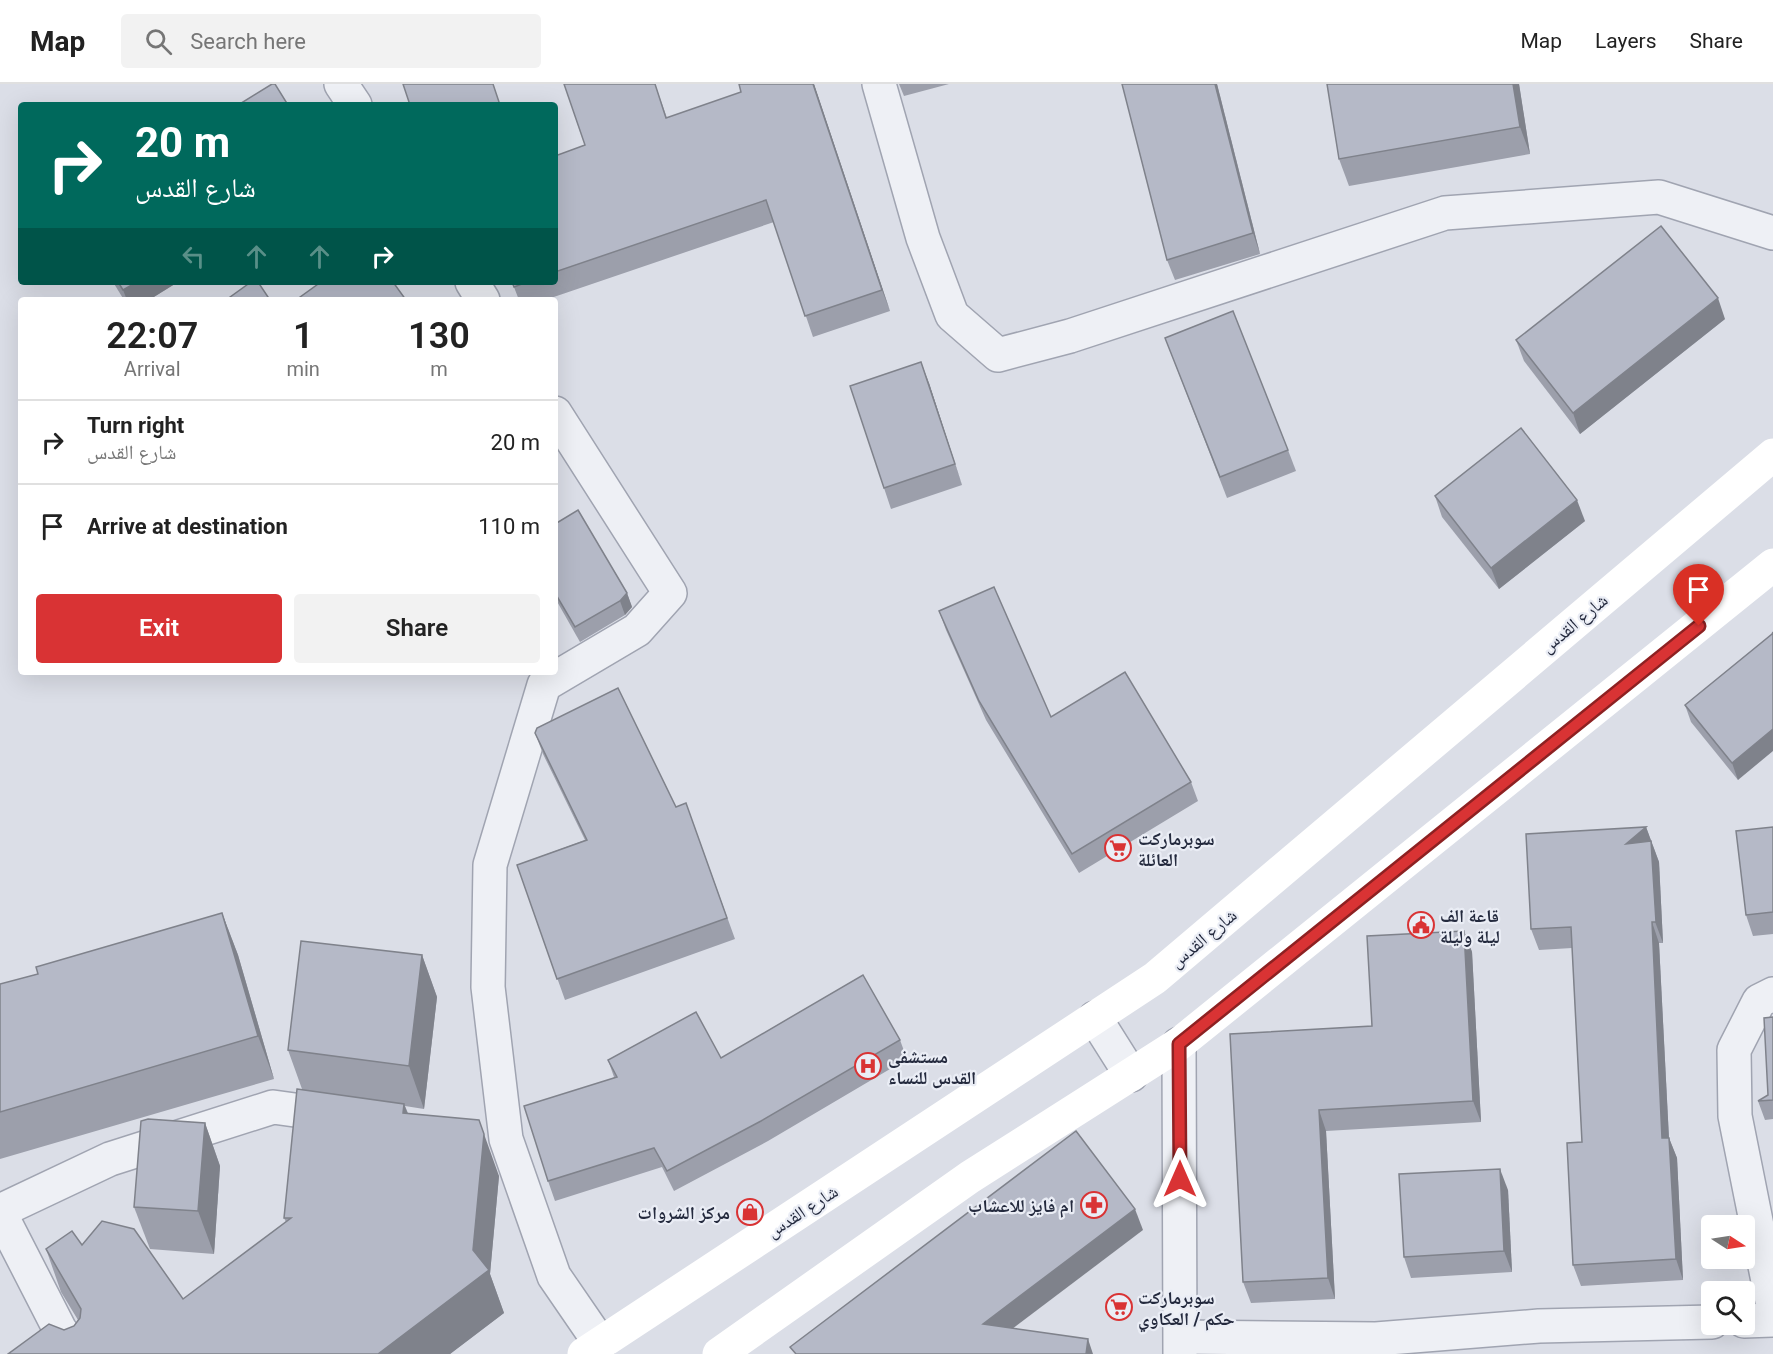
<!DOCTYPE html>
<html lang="en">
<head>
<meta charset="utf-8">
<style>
	body { margin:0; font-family:Roboto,"Noto Naskh Arabic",sans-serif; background:#f2f2f2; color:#222; height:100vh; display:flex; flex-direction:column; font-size:22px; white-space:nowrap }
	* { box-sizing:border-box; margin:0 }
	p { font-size:20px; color:#767676 }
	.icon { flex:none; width:33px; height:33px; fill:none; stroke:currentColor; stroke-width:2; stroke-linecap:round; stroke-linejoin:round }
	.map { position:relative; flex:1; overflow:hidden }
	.sheet { position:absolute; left:18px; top:213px; width:540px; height:378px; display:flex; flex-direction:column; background:#fff; border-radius:6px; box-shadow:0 6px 24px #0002 }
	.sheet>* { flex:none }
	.hud { position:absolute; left:18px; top:18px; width:540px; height:183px; border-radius:6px; box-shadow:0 6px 24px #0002; background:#00695c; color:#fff; overflow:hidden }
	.needle { width:39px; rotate:102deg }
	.tools { position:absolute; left:1701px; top:1131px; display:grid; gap:12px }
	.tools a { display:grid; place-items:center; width:54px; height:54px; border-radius:6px; background:#fff; box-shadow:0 6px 24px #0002; font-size:30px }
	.pin { position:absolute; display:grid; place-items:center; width:51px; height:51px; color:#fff; margin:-62px -26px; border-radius:50% 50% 50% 0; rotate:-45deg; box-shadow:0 0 6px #0007 }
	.pin .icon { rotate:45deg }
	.me { position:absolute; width:66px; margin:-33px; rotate:0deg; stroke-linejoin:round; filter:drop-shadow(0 0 4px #0008) }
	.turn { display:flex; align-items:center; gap:21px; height:126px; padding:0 18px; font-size:27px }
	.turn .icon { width:78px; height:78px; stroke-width:2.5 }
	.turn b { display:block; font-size:42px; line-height:51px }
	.lanes { display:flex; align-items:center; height:57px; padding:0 18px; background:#0003; justify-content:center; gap:30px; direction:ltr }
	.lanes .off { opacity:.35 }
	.eta { display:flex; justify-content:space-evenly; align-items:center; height:102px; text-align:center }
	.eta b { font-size:36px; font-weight:600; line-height:42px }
	.primary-button { display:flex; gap:12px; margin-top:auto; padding:12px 18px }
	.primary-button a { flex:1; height:69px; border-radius:6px; background:#d93334; color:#fff; font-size:24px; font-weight:600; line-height:69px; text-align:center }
	.primary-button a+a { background:#f2f2f2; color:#222 }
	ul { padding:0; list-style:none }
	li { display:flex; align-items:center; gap:18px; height:84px; padding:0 18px; border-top:2px solid #e0e0e0 }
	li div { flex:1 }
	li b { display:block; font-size:22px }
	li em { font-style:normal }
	header { display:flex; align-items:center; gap:36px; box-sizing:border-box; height:84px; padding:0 30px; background:#fff; border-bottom:2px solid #e0e0e0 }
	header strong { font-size:28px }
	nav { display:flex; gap:33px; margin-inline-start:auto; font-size:21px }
	.search { width:420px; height:54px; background:#f2f2f2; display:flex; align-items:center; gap:15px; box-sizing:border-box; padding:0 21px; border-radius:6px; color:#767676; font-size:22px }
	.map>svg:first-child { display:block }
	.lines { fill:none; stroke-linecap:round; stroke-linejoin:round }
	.minor-casing { stroke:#a0a4b1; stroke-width:36 }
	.minor { stroke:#eef0f5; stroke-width:33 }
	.secondary { stroke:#fff; stroke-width:33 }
	.wall { fill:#9c9fab }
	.shaded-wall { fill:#7f828b }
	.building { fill:#b5b9c7; stroke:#7f828b; stroke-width:1.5 }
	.route-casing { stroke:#8d2122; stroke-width:15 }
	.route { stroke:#d93334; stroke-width:10 }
	.labels { text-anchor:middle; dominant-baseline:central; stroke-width:4.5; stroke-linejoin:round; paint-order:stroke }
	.street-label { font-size:18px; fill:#242a3e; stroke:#eaedf5 }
	.poi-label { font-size:18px; font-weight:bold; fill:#242a3e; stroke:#eaedf5; text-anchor:start }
</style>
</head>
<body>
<header>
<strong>Map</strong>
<div class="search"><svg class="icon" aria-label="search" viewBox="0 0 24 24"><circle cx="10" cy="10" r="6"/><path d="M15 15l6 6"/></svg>Search here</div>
<nav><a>Map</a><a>Layers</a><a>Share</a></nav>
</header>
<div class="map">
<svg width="1773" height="1270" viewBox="0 0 1773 1270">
	<rect width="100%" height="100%" fill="#dbdee7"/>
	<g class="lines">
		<defs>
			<g id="minor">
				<polyline points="341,0 355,21"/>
				<polyline points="879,0 923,154 952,231 998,271 1070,252 1445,129 1659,113 1773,149"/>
				<polyline points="472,198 483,216"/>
				<polyline points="555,329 670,509 637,546 544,601 490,781 488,903 506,1055 554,1192 600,1259"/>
				<polyline points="1773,910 1759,917 1734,966 1735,1032 1773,1222"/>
				<polyline points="1095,934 1131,991"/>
				<polyline points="1179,960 1180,1270"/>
				<polyline points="0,1127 110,1075 273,1023 338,1032"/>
				<polyline points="0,1129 60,1246 78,1270"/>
				<polyline points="1744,1237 1773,1236"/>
				<polyline points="1181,1253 1376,1255 1539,1242 1712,1238"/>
			</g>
		</defs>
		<use href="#minor" class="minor-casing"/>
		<use href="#minor" class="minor"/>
		<g class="secondary">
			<polyline points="584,1270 1155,894 1773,371"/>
			<polyline points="719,1270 970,1093 1179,960 1773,481"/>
		</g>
	</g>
	<g class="wall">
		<polygon points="564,0 655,0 667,34 814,0 890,227 813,253 774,138 545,216 519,216 512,198 555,198 555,72 585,61"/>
		<polygon points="899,0 949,0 904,12"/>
		<polygon points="1217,0 1260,170 1175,196 1167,176"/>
		<polygon points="1327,0 1519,0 1530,70 1349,102 1339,75"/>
		<polygon points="113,198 178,198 149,216 124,216"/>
		<polygon points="1725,235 1580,350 1524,277 1516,256"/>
		<polygon points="1165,254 1288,366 1296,387 1227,414"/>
		<polygon points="929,299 962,401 891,425 884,404"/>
		<polygon points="1435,412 1585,437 1499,505 1442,433"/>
		<polygon points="555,440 627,509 632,523 625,531 580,558 555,514"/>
		<polygon points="939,527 1051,633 1191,698 1198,717 1079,789 986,636 946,546"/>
		<polygon points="1772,550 1738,696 1691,638 1685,621"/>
		<polygon points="535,649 676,723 686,719 735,855 565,916 517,781 585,756 543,670"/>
		<polygon points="1646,743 1659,778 1663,859 1659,859 1669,1054 1677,1074 1683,1196 1581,1202 1573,1181 1582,1058 1572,864 1539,866 1531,845"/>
		<polygon points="1773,743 1773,850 1753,852 1746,831"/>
		<polygon points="222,829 238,871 274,995 0,1075 0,900 38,890"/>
		<polygon points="1464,847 1472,868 1481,1038 1326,1047 1335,1215 1251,1219 1243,1198 1230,950 1372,942"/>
		<polygon points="422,871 437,913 424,1025 405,1022 408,1029 499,1092 490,1190 504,1229 450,1270 8,1270 74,1242 78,1236 61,1208 46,1165 183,1215 286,1138 284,1134 302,1005 288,966"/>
		<polygon points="1773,933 1773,1035 1765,1036 1758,1017 1768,1011"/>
		<polygon points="900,956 907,975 768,1057 674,1107 662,1083 555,1117 548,1097 614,993 608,976 721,974"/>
		<polygon points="205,1039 220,1082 214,1170 150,1165 134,1123"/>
		<polygon points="1508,1106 1512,1188 1411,1194 1404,1173"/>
	</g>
	<g class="shaded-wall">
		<polygon points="813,0 814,0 890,227 882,206"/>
		<polygon points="1215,0 1217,0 1260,170 1253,149"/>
		<polygon points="1513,0 1519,0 1530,70 1520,43"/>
		<polygon points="137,198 178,198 149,216 127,216 123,206"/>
		<polygon points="1718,214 1725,235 1580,350 1573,329"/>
		<polygon points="921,278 929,299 962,401"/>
		<polygon points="1577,416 1585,437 1499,505 1491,484"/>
		<polygon points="627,509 632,523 625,531 620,517"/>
		<polygon points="1773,645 1773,667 1738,696 1732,679"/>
		<polygon points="1646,743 1659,778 1663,859 1626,760"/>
		<polygon points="222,829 238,871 274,995 258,952"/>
		<polygon points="1652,838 1659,859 1670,1075 1662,1054"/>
		<polygon points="1464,847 1472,868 1481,1038 1473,1017"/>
		<polygon points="422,871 437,913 424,1025 409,982"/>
		<polygon points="404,1020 420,1062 403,1029"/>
		<polygon points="1319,1026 1326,1047 1335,1215 1328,1194"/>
		<polygon points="479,1036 499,1092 490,1190 504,1229 450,1270 378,1270 473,1166"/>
		<polygon points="205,1039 220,1082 214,1170 198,1127"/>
		<polygon points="1669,1054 1677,1074 1683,1196 1676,1175"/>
		<polygon points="1500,1085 1508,1106 1512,1188 1504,1167"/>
		<polygon points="1135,1125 1143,1146 991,1261 983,1240"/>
		<polygon points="1088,1255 1093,1270 1086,1270"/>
	</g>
	<g class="building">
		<polygon points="272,0 275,0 288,21 238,21"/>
		<polygon points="403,0 493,0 500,21 410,21"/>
		<polygon points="564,0 655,0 666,34 741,8 739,0 813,0 882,206 805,232 766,116 555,188 555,72 585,61"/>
		<polygon points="1122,0 1215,0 1253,149 1167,176"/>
		<polygon points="1327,0 1513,0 1520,43 1339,75"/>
		<polygon points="1661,142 1718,214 1573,329 1516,256"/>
		<polygon points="118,198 137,198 123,206"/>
		<polygon points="251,198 258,198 270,216 226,216"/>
		<polygon points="321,198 393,198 406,216 296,216"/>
		<polygon points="512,198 527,198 514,203"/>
		<polygon points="1233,227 1288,366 1220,393 1165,254"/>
		<polygon points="921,278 955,380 884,404 850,302"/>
		<polygon points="1521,344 1577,416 1491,484 1435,412"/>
		<polygon points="578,426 627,509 620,517 575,543 555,509 555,440"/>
		<polygon points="994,503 1051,633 1125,588 1191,698 1072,770 979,617 939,527"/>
		<polygon points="1773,548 1773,645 1732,679 1685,621 1772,550"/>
		<polygon points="618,604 676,723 686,719 727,834 557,895 517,781 587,756 535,649 537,644"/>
		<polygon points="1646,743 1626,760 1651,757 1656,838 1652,838 1662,1054 1669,1054 1676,1175 1573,1181 1567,1059 1582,1058 1571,843 1531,845 1526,750"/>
		<polygon points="1773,743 1773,828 1746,831 1736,747"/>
		<polygon points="222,829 258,952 0,1028 0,900 38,890 36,883"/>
		<polygon points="1464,847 1473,1017 1319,1026 1328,1194 1243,1198 1230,950 1372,942 1367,852"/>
		<polygon points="301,857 422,871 409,982 288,966"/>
		<polygon points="863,891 900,956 761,1037 667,1087 654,1064 548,1097 524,1022 617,993 608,976 696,928 721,974"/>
		<polygon points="1773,933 1773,1016 1758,1017 1768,1011 1764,934"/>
		<polygon points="297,1005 404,1020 403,1029 479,1036 484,1050 473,1166 489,1186 378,1270 8,1270 49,1240 64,1246 74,1242 80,1234 81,1225 46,1165 72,1147 82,1161 102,1137 134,1145 183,1215 291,1134 284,1134"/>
		<polygon points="148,1035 205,1039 198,1127 134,1123 141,1037"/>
		<polygon points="1076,1047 1135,1125 983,1240 1088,1255 1086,1270 796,1270 790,1263"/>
		<polygon points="1500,1085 1504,1167 1404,1173 1399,1090"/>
	</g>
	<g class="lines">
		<defs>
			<polyline id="route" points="1180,1095 1179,960 1699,542"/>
		</defs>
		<use href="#route" class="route-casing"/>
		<use href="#route" class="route"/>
	</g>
	<defs>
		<symbol id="supermarket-ring" viewBox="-11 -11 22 22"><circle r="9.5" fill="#eaedf5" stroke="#d93334" stroke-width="1.5"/><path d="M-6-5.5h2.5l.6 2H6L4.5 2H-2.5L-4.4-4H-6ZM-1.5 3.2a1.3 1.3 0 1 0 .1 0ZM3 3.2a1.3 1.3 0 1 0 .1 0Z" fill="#d93334"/></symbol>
		<symbol id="civic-ring" viewBox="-11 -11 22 22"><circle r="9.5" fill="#eaedf5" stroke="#d93334" stroke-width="1.5"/><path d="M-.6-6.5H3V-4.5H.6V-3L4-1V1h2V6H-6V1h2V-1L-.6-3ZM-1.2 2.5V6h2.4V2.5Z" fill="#d93334"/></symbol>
		<symbol id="hospital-ring" viewBox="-11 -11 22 22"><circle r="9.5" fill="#eaedf5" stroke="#d93334" stroke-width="1.5"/><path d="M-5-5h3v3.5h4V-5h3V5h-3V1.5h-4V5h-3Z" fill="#d93334"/></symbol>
		<symbol id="pharmacy-ring" viewBox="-11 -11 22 22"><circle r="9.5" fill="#eaedf5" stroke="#d93334" stroke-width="1.5"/><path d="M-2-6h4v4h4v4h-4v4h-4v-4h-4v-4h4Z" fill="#d93334"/></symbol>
		<symbol id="shop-ring" viewBox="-11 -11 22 22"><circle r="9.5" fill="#eaedf5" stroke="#d93334" stroke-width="1.5"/><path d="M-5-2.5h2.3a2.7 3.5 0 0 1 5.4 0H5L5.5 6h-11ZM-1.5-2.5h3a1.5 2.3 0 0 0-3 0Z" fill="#d93334"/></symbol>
	</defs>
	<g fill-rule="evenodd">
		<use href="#supermarket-ring" x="1103" y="749" width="30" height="30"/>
		<use href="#civic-ring" x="1406" y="826" width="30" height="30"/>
		<use href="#hospital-ring" x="853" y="967" width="30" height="30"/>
		<use href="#pharmacy-ring" x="1079" y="1106" width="30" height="30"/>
		<use href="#shop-ring" x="735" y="1113" width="30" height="30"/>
		<use href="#supermarket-ring" x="1104" y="1208" width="30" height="30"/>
	</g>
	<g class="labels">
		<g class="street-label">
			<text transform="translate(1574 539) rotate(-40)">شارع القدس</text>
			<text transform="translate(1203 854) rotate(-40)">شارع القدس</text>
			<text transform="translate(802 1127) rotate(-33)">شارع القدس</text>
		</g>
		<g class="poi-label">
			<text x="1138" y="754">سوبرماركت<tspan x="1138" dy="21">العائلة</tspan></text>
			<text x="1440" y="831">قاعة الف<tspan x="1440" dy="21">ليلة وليلة</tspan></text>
			<text x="888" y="972">مستشفى<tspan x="888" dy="21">القدس للنساء</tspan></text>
			<text x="1074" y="1121" text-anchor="end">ام فايز للاعشاب</text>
			<text x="730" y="1128" text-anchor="end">مركز الشروات</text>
			<text x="1138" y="1213">سوبرماركت<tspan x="1138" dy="21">حكم / العكاوي</tspan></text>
		</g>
	</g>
</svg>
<div class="tools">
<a><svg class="needle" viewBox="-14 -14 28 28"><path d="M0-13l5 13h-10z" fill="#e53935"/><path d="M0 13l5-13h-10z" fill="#767676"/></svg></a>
<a><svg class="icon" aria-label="search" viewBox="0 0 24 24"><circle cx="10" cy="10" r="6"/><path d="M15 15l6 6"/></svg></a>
</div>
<div class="pin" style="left:1699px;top:542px;background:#d93025"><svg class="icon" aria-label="arrive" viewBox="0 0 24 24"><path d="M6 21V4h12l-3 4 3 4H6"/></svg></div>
<svg class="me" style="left:1180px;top:1095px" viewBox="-20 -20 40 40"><path d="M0-17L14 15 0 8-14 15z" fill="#d93334" stroke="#fff" stroke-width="4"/></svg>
<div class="hud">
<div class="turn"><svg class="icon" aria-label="right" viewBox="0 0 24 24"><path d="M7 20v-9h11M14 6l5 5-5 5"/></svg><div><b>20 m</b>شارع القدس</div></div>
<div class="lanes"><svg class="icon off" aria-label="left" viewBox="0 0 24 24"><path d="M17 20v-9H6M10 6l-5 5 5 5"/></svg><svg class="icon off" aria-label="ahead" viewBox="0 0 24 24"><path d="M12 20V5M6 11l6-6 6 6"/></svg><svg class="icon off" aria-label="ahead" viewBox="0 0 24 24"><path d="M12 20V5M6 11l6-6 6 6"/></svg><svg class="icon" aria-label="right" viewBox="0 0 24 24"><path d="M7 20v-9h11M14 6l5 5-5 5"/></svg></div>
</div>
<section class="sheet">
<div class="eta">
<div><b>22:07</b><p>Arrival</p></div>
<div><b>1</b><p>min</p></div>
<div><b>130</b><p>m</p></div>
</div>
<ul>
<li><svg class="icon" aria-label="right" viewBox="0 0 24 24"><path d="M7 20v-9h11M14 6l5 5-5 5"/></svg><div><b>Turn right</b><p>شارع القدس</p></div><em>20 m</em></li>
<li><svg class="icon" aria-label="arrive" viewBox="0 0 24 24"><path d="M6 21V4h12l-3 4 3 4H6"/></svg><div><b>Arrive at destination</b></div><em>110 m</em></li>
</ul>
<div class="primary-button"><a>Exit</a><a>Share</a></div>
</section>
</div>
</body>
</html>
